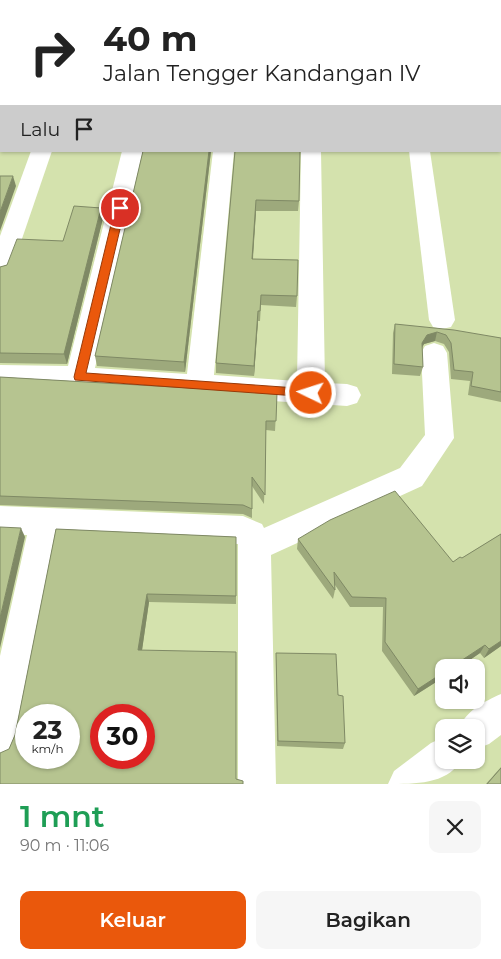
<!DOCTYPE html>
<html lang="id">
<head>
<meta charset="utf-8">
<style>
	body { margin:0; font-family:Montserrat,sans-serif; background:#f6f6f6; color:#222; height:100vh; display:flex; flex-direction:column; font-size:19px; white-space:nowrap }
	* { box-sizing:border-box; margin:0 }
	p { font-size:16px; color:#767676 }
	.icon { flex:none; width:28px; height:28px; fill:none; stroke:currentColor; stroke-width:2; stroke-linecap:round; stroke-linejoin:round }
	.map { position:relative; height:784px; overflow:hidden }
	.sheet { display:flex; flex-direction:column; background:#fff; flex:1 }
	.sheet>* { flex:none }
	.hud { position:absolute; left:0px; top:0px; width:501px; height:152px; box-shadow:0 1px 4px #0004; background:#fff; color:#222; overflow:hidden }
	.buttons { position:absolute; left:435px; top:659px; display:grid; gap:10px }
	.buttons a { display:grid; place-items:center; width:50px; height:50px; border-radius:10px; background:#fff; box-shadow:0 1px 4px #0004; font-size:25px }
	.speed { position:absolute; left:15px; top:704px; display:flex; gap:10px; font-size:25px; font-weight:700; text-align:center }
	.speed>* { display:grid; place-content:center; width:65px; height:65px; border-radius:50%; background:#fff; box-shadow:0 1px 4px #0004; line-height:1 }
	.speed small { font-size:12px; font-weight:400 }
	.speed .limit { border:8px solid #d22; background:#fff; color:#111 }
	.pin { position:absolute; display:grid; place-items:center; width:42px; height:42px; color:#fff; margin:-21px; border:2px solid #fff; border-radius:50%; box-shadow:0 1px 5px #0007 }
	.me { position:absolute; width:55px; margin:-28px; rotate:274deg; stroke-linejoin:round; filter:drop-shadow(0 0 4px #0008) }
	.turn { display:flex; align-items:center; gap:18px; height:105px; padding:0 20px; font-size:22px }
	.turn .icon { width:65px; height:65px; stroke-width:2.5 }
	.turn b { display:block; font-size:35px; line-height:42px }
	.then { display:flex; align-items:center; height:48px; padding:0 20px; background:#0003; gap:10px; font-size:19px }
	.round { display:grid; place-items:center; flex:none; width:52px; height:52px; border-radius:10px; background:#f6f6f6 }
	.head { display:flex; align-items:center; justify-content:space-between; height:85px; padding:0 20px }
	h1 { font-size:30px; font-weight:600; line-height:38px; color:#1e9e55 }
	.primary-button { display:flex; gap:10px; margin-top:auto; padding:10px 20px }
	.primary-button a { flex:1; height:58px; border-radius:10px; background:#ea580c; color:#fff; font-size:20px; font-weight:600; line-height:58px; text-align:center }
	.primary-button a+a { background:#f6f6f6; color:#222 }
	.map>svg:first-child { display:block }
	.lines { fill:none; stroke-linecap:round; stroke-linejoin:round }
	.minor { fill:#fff; fill-rule:evenodd }
	.wall { fill:#9da97c }
	.shaded-wall { fill:#7f8965 }
	.building { fill:#b6c490; stroke:#7f8965; fill-rule:evenodd }
	.route { fill:#ea580c; stroke:#983908 }
</style>
</head>
<body>
<div class="map">
<svg width="501" height="784" viewBox="0 0 501 784">
	<rect width="100%" height="100%" fill="#d4e2ad"/>
	<g class="lines">
		<g class="minor">
			<rect x="0" y="20" width="1" height="10"/>
			<rect x="0" y="40" width="1" height="10"/>
			<rect x="0" y="136" width="1" height="12"/>
			<polygon points="31,151 52,151 12,268 9,274 0,276 0,236"/>
			<polygon points="122,151 143,151 95,368 187,374 213,151 234,151 214,375 297,381 301,151 321,151 325,383 347,384 357,387 361,395 357,403 347,406 79,388 0,385 0,365 68,366"/>
			<polygon points="409,151 430,151 455,320 451,327 442,329 433,327 429,320"/>
			<polygon points="434,343 443,346 447,353 454,438 422,486 271,555 276,784 238,784 238,544 58,536 18,740 13,753 0,758 0,656 27,535 0,534 0,506 243,516 262,524 264,528 400,468 425,435 421,353 425,346"/>
			<path d="M501,694V735L489,744L476,749V728H459C466,711 485,701 501,694Z"/>
			<path d="M444,737V760H461C448,784 416,784 388,784L394,771L431,743Z"/>
		</g>
	</g>
	<g class="wall">
		<polygon points="243,0 290,0 290,1 244,1"/>
		<polygon points="341,0 412,0 411,1 346,1"/>
		<rect x="0" y="57" width="1" height="74"/>
		<polygon points="143,151 211,151 185,372 97,366 95,356"/>
		<polygon points="235,151 299,201 298,211 256,211 253,259 297,296 296,307 261,305 260,321 258,321 254,376 216,373 216,363"/>
		<polygon points="101,208 103,218 67,364 0,363 0,267 7,265 63,241"/>
		<polygon points="395,324 501,338 501,402 468,395 470,381 451,379 449,352 444,344 435,341 424,344 422,348 423,367 420,376 392,374 393,333"/>
		<polygon points="0,377 277,393 275,431 266,430 264,504 252,486 252,518 243,514 0,505"/>
		<polygon points="56,529 236,537 236,604 149,602 142,650 236,779 9,749 15,735"/>
		<polygon points="501,534 501,646 484,658 480,653 458,668 444,668 444,677 414,696 382,651 383,607 350,607 335,585 335,590 333,599 297,549 298,539 453,562 462,558"/>
		<polygon points="276,653 338,695 345,743 343,749 277,746"/>
		<polygon points="501,767 501,784 486,784"/>
	</g>
	<g class="shaded-wall">
		<polygon points="209,151 211,151 185,372 184,362"/>
		<polygon points="13,176 16,186 0,231 0,212"/>
		<polygon points="256,200 256,211 252,269 252,259"/>
		<polygon points="101,208 103,218 67,364 64,354"/>
		<polygon points="258,311 258,321 254,376 254,366"/>
		<polygon points="437,332 435,341 424,344 419,352 422,343 427,335"/>
		<polygon points="21,528 25,537 0,648 0,618"/>
		<polygon points="147,594 149,602 141,657 138,650"/>
		<polygon points="501,641 501,646 484,658 489,649"/>
		<polygon points="485,645 480,653 458,668 450,668"/>
		<polygon points="444,672 444,677 414,696 418,689"/>
	</g>
	<g class="building">
		<polygon points="393,0 403,0 402,1"/>
		<rect x="0" y="57" width="1" height="64"/>
		<polygon points="143,151 209,151 184,362 95,356"/>
		<polygon points="235,151 300,151 299,201 256,200 252,259 298,260 297,296 261,295 260,311 258,311 254,366 216,363"/>
		<polygon points="0,176 13,176 0,212"/>
		<polygon points="74,206 101,208 64,354 0,353 0,267 7,265 17,239 63,241"/>
		<polygon points="395,324 454,330 501,338 501,392 471,386 473,372 454,370 451,343 446,335 437,332 427,335 422,343 423,367 394,364"/>
		<polygon points="0,377 277,393 276,421 266,421 265,495 252,477 252,509 243,505 0,496"/>
		<polygon points="395,491 453,562 460,557 462,558 501,534 501,641 489,649 485,645 450,668 444,668 444,672 418,689 385,642 386,598 352,597 334,572 335,590 298,539 330,520"/>
		<polygon points="0,527 21,528 0,618"/>
		<path d="M56,529L236,537V596L147,594L138,650L236,652V779L243,781V784H0V753L9,749L15,735ZM26,715H69V758H26ZM101,715H144V758H101Z"/>
		<polygon points="276,653 336,654 338,695 343,696 345,743 278,741"/>
		<polygon points="501,768 501,784 487,784"/>
	</g>
	<polygon class="route" points="120,205 125,208 86,373 311,389 315,390 317,393 315,396 311,397 75,380 74,377 115,208"/>
</svg>
<div class="buttons">
<a><svg class="icon" aria-label="sound" viewBox="0 0 24 24"><path d="M4 9h4l5-4v14l-5-4H4zM17 9q2 3 0 6"/></svg></a>
<a><svg class="icon" aria-label="layers" viewBox="0 0 24 24"><path d="M12 4l9 5-9 5-9-5zM3 14l9 5 9-5"/></svg></a>
</div>
<div class="speed"><div>23<small>km/h</small></div><div class="limit">30</div></div>
<div class="pin" style="left:120px;top:208px;background:#d93025"><svg class="icon" aria-label="arrive" viewBox="0 0 24 24"><path d="M6 21V4h12l-3 4 3 4H6"/></svg></div>
<svg class="me" style="left:311px;top:393px" viewBox="-20 -20 40 40"><circle r="17" fill="#ea580c" stroke="#fff" stroke-width="3"/><path d="M0-11L8 9 0 5-8 9z" fill="#fff"/></svg>
<div class="hud">
<div class="turn"><svg class="icon" aria-label="right" viewBox="0 0 24 24"><path d="M7 20v-9h11M14 6l5 5-5 5"/></svg><div><b>40 m</b>Jalan Tengger Kandangan IV</div></div>
<div class="then">Lalu<svg class="icon" aria-label="arrive" viewBox="0 0 24 24"><path d="M6 21V4h12l-3 4 3 4H6"/></svg></div>
</div>
</div>
<section class="sheet">
<div class="head"><div><h1>1 mnt</h1><p>90 m · 11:06</p></div><a class="round"><svg class="icon" aria-label="close" viewBox="0 0 24 24"><path d="M6 6l12 12M18 6L6 18"/></svg></a></div>
<div class="primary-button"><a>Keluar</a><a>Bagikan</a></div>
</section>
</body>
</html>
